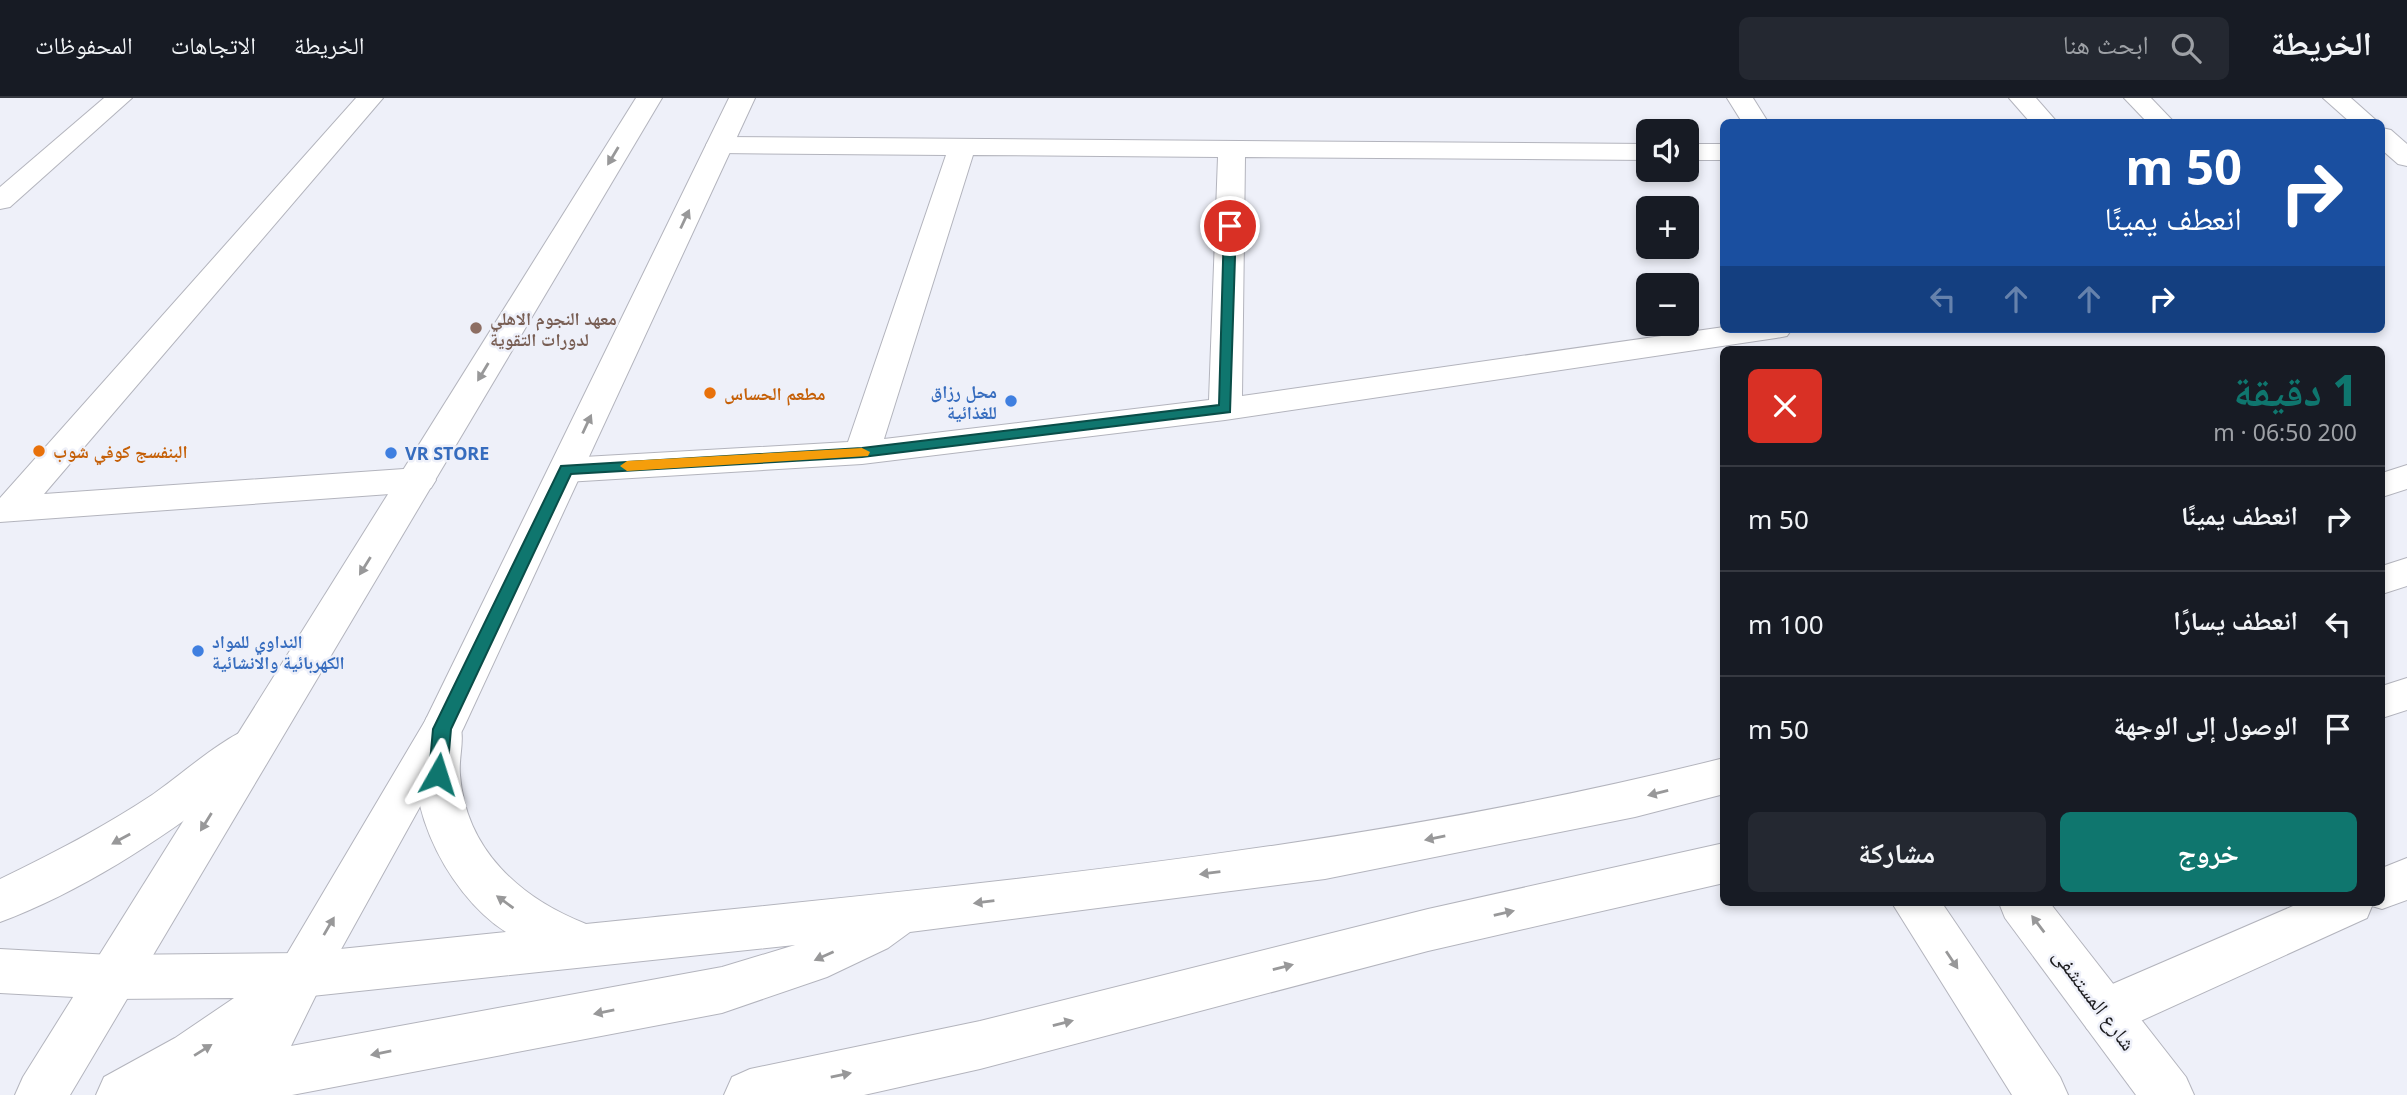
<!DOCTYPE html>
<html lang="ar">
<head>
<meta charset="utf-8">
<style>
	body { margin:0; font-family:"Noto Sans","Noto Naskh Arabic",sans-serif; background:#242831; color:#f1f3f6; direction:rtl; height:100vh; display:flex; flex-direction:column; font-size:26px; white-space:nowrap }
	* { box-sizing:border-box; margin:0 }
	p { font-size:23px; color:#9ea1a6 }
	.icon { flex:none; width:38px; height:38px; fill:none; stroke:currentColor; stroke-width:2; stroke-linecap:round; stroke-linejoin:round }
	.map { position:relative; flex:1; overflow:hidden; direction:ltr }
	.sheet { position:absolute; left:1720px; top:248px; width:665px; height:560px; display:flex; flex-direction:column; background:#171b24; border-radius:10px; box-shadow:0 4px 10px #0003; direction:rtl }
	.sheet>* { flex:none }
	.hud { position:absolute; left:1720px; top:21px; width:665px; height:214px; border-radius:10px; box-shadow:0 4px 10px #0003; direction:rtl; background:#1a4fa0; color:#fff; overflow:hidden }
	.fabs { position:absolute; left:1636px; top:21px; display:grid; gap:14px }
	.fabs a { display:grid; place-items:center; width:63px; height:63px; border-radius:10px; background:#171b24; box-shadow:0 4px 10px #0003; font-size:35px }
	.pin { position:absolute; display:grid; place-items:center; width:60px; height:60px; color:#fff; margin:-30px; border:4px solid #fff; border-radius:50%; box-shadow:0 2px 7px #0007 }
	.me { position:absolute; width:77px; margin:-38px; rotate:6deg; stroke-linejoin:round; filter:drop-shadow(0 0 5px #0008) }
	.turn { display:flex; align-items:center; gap:24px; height:147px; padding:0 28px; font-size:32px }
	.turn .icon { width:91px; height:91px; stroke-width:2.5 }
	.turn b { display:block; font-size:49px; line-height:60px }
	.lanes { display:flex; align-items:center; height:66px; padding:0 28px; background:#0003; justify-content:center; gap:35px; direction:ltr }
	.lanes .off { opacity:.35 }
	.round { display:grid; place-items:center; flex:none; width:74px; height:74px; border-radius:10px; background:#242831 }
	.head { display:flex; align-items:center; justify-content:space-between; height:119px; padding:0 28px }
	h1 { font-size:42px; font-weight:800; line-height:52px; color:#0f766e }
	.cta { display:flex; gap:14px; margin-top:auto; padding:14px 28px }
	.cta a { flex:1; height:80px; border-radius:10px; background:#0f766e; color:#fff; font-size:28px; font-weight:800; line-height:80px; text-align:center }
	.cta a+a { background:#242831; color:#f1f3f6 }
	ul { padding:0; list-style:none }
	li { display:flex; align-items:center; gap:21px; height:105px; padding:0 28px; border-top:2px solid #363941 }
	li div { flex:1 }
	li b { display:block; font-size:26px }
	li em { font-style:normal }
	header { display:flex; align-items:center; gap:42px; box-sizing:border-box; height:98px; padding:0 35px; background:#171b24; border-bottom:2px solid #363941 }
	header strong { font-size:33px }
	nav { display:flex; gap:38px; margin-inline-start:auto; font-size:24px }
	.search { width:490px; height:63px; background:#242831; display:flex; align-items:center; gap:18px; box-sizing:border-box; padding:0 24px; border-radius:10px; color:#9ea1a6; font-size:26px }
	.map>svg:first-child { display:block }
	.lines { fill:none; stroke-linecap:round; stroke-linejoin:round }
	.street-casing { stroke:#b3b4bd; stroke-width:2 }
	.secondary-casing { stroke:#b3b4bd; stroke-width:2 }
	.primary-casing { stroke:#b3b4bd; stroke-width:2 }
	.street { fill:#fff; fill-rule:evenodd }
	.secondary { fill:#fff; fill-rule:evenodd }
	.primary { fill:#fff; fill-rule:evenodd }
	.oneway { fill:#989899 }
	.route { fill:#0f766e; stroke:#0a4d48; stroke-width:2 }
	.slow { fill:#f59e0b }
	.education-dot { fill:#8d6e63; stroke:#eef0f9; stroke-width:2.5 }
	.food-dot { fill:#e8710a; stroke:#eef0f9; stroke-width:2.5 }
	.shop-dot { fill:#3f7fe0; stroke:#eef0f9; stroke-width:2.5 }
	.labels { text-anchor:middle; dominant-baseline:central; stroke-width:5; stroke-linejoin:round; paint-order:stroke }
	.education-label { font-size:18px; font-weight:bold; fill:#785e54; stroke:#eef0f9; text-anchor:start }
	.shop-label { font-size:18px; font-weight:bold; fill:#366cbe; stroke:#eef0f9; text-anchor:start }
	.food-label { font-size:18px; font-weight:bold; fill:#c56008; stroke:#eef0f9; text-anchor:start }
	.near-street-label { font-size:21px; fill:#1a1a1d; stroke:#eef0f9 }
</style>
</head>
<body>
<header>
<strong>الخريطة</strong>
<div class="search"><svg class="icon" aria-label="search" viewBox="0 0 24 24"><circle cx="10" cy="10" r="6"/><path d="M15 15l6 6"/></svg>ابحث هنا</div>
<nav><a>الخريطة</a><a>الاتجاهات</a><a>المحفوظات</a></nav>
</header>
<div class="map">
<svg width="2407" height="997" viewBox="0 0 2407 997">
	<rect width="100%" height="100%" fill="#eef0f9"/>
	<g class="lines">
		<defs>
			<g id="street">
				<polygon points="104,0 132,0 10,109 0,111 0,89"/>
				<polygon points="356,0 383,0 44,396 418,370 431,374 436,382 431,390 418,394 0,424 0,400"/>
				<polygon points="1727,0 1753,0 1768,24 1742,24"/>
				<polygon points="2009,0 2036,0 2057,24 2030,24"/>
				<polygon points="2124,0 2151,0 2174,24 2147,24"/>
				<polygon points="2323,0 2351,0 2378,24 2350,24"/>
				<polygon points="2382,30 2391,32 2407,46 2407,68 2398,66 2382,52"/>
				<path d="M719,39L1648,46V62L1245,59L1242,298L1724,229L1792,231L1787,238L1776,240L1225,322L862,366L566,384L554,380L548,372L554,364L566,360L848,344L946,57L719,55L710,53L706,47L710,41ZM973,57L1218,59L1209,302L884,341Z"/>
				<rect x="1687" y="46" width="37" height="16"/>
				<polygon points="2407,367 2407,391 2382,399 2382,375"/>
				<polygon points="2407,760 2407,802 2382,811 2372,808 2367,820 2123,931 2105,937 2087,931 2080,914 2087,897 2300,805 2382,805 2382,770"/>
			</g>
			<g id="secondary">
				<polygon points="636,0 662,0 70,997 15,997 23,979"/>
				<polygon points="729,0 755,0 463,631 318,893 267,997 214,997 284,861 425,623"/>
				<polygon points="1892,805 1942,805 2060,979 2068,997 2012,997"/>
				<polygon points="1999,805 2050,805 2186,979 2194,997 2136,997 2005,820"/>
			</g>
			<g id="primary">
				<polygon points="2407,460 2407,488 2382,496 2382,468"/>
				<polygon points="2407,580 2407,612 2382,620 2382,588"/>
				<path d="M442,614L457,619C467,638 458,657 460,677C466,752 520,800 586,826C967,787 1352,754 1724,660V696L1635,719L1325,781L910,834L888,850L827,879L722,915L292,997H96L104,979L175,940L234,900L111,901L0,895V851L111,857L301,855L506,834C445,795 391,689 427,619ZM795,847L722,869L236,958L312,898Z"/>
				<path d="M255,628L270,633L276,645C266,665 244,678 226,692C158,743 81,794 0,824V781C52,756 104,729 152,697C181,677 224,638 255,628Z"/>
				<polygon points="1724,745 1724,785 1428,853 980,971 864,997 724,997 732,979 750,971 980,923 1428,811"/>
			</g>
		</defs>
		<use href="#street" class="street-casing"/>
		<use href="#secondary" class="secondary-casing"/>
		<use href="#primary" class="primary-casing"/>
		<use href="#street" class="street"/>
		<use href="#secondary" class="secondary"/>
		<use href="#primary" class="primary"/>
	</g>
	<defs><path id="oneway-solid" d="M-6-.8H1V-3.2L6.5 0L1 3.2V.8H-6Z" transform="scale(1.75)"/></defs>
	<g class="oneway">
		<use href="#oneway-solid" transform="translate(613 58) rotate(121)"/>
		<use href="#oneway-solid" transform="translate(685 121) rotate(-65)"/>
		<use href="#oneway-solid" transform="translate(483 274) rotate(121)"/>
		<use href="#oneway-solid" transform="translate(587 326) rotate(-65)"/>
		<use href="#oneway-solid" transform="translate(365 468) rotate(122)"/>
		<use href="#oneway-solid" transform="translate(1658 695) rotate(166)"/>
		<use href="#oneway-solid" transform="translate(206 724) rotate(122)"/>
		<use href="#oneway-solid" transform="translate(1435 740) rotate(169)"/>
		<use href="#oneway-solid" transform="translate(121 741) rotate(151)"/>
		<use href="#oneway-solid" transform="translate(1210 775) rotate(173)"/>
		<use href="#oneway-solid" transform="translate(505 804) rotate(-144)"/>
		<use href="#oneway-solid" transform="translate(984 804) rotate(173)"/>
		<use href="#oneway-solid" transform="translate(1504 815) rotate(-13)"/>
		<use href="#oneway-solid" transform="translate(2038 826) rotate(-127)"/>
		<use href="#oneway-solid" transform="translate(329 828) rotate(-60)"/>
		<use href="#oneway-solid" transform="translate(824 858) rotate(156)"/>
		<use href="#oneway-solid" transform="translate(1952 862) rotate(56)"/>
		<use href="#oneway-solid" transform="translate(1283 869) rotate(-14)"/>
		<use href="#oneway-solid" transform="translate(604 914) rotate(169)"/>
		<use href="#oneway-solid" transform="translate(1063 925) rotate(-14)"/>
		<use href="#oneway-solid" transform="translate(203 952) rotate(-32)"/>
		<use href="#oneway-solid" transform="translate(381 955) rotate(169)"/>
		<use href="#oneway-solid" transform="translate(841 977) rotate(-12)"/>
	</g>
	<polygon class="route" points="1230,125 1236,128 1230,314 862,359 571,376 451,631 447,676 444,681 438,683 431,681 429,676 433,631 561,368 862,350 1219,307 1224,128"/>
	<polygon class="slow" points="862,350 870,354 868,358 627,373 620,368 627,363"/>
	<circle class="education-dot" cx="476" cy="230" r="7"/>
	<g class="food-dot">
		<circle cx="710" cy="295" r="7"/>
		<circle cx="39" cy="353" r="7"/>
	</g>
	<g class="shop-dot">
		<circle cx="1011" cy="303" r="7"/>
		<circle cx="391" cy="355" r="7"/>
		<circle cx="198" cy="553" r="7"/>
	</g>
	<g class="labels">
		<g class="education-label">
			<text x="490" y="220">معهد النجوم الاهلي<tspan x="490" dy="21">لدورات التقوية</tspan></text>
		</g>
		<g class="shop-label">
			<text x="997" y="293" text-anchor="end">محل رزاق<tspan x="997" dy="21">للغذائية</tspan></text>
			<text x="405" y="355">VR STORE</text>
			<text x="212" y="543">النداوي للمواد<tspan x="212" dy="21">الكهربائية والانشائية</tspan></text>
		</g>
		<g class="food-label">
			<text x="724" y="295">مطعم الحساس</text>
			<text x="53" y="353">البنفسج كوفي شوب</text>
		</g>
		<g class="near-street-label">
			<text transform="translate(2095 901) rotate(53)">شارع المستشفى</text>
		</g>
	</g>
</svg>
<div class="fabs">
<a><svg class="icon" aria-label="sound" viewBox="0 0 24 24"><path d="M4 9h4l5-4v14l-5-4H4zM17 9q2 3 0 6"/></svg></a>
<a>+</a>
<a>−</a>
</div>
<div class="pin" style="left:1230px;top:128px;background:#d93025"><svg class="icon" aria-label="arrive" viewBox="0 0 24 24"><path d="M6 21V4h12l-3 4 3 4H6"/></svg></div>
<svg class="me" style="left:438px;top:676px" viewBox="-20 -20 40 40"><path d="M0-17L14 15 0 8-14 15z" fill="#0f766e" stroke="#fff" stroke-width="4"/></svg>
<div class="hud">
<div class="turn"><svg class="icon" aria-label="right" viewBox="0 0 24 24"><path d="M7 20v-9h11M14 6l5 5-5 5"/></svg><div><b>50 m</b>انعطف يمينًا</div></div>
<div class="lanes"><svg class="icon off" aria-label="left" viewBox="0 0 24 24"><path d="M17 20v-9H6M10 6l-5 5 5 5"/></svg><svg class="icon off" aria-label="ahead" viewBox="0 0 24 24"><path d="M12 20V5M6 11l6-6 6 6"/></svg><svg class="icon off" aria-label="ahead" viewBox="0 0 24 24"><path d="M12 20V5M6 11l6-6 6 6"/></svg><svg class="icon" aria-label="right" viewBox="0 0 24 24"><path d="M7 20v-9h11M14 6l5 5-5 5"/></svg></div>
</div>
<section class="sheet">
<div class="head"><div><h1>1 دقيقة</h1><p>200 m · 06:50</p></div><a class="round" style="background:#d93025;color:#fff"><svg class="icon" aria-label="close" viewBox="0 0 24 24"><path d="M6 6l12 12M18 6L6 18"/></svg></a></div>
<ul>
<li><svg class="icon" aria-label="right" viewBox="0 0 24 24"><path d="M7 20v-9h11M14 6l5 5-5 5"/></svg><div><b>انعطف يمينًا</b></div><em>50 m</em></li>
<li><svg class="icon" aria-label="left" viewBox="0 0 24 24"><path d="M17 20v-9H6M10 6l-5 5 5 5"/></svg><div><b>انعطف يسارًا</b></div><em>100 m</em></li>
<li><svg class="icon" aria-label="arrive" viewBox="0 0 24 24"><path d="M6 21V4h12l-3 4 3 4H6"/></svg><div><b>الوصول إلى الوجهة</b></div><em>50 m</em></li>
</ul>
<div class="cta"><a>خروج</a><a>مشاركة</a></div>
</section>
</div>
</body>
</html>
